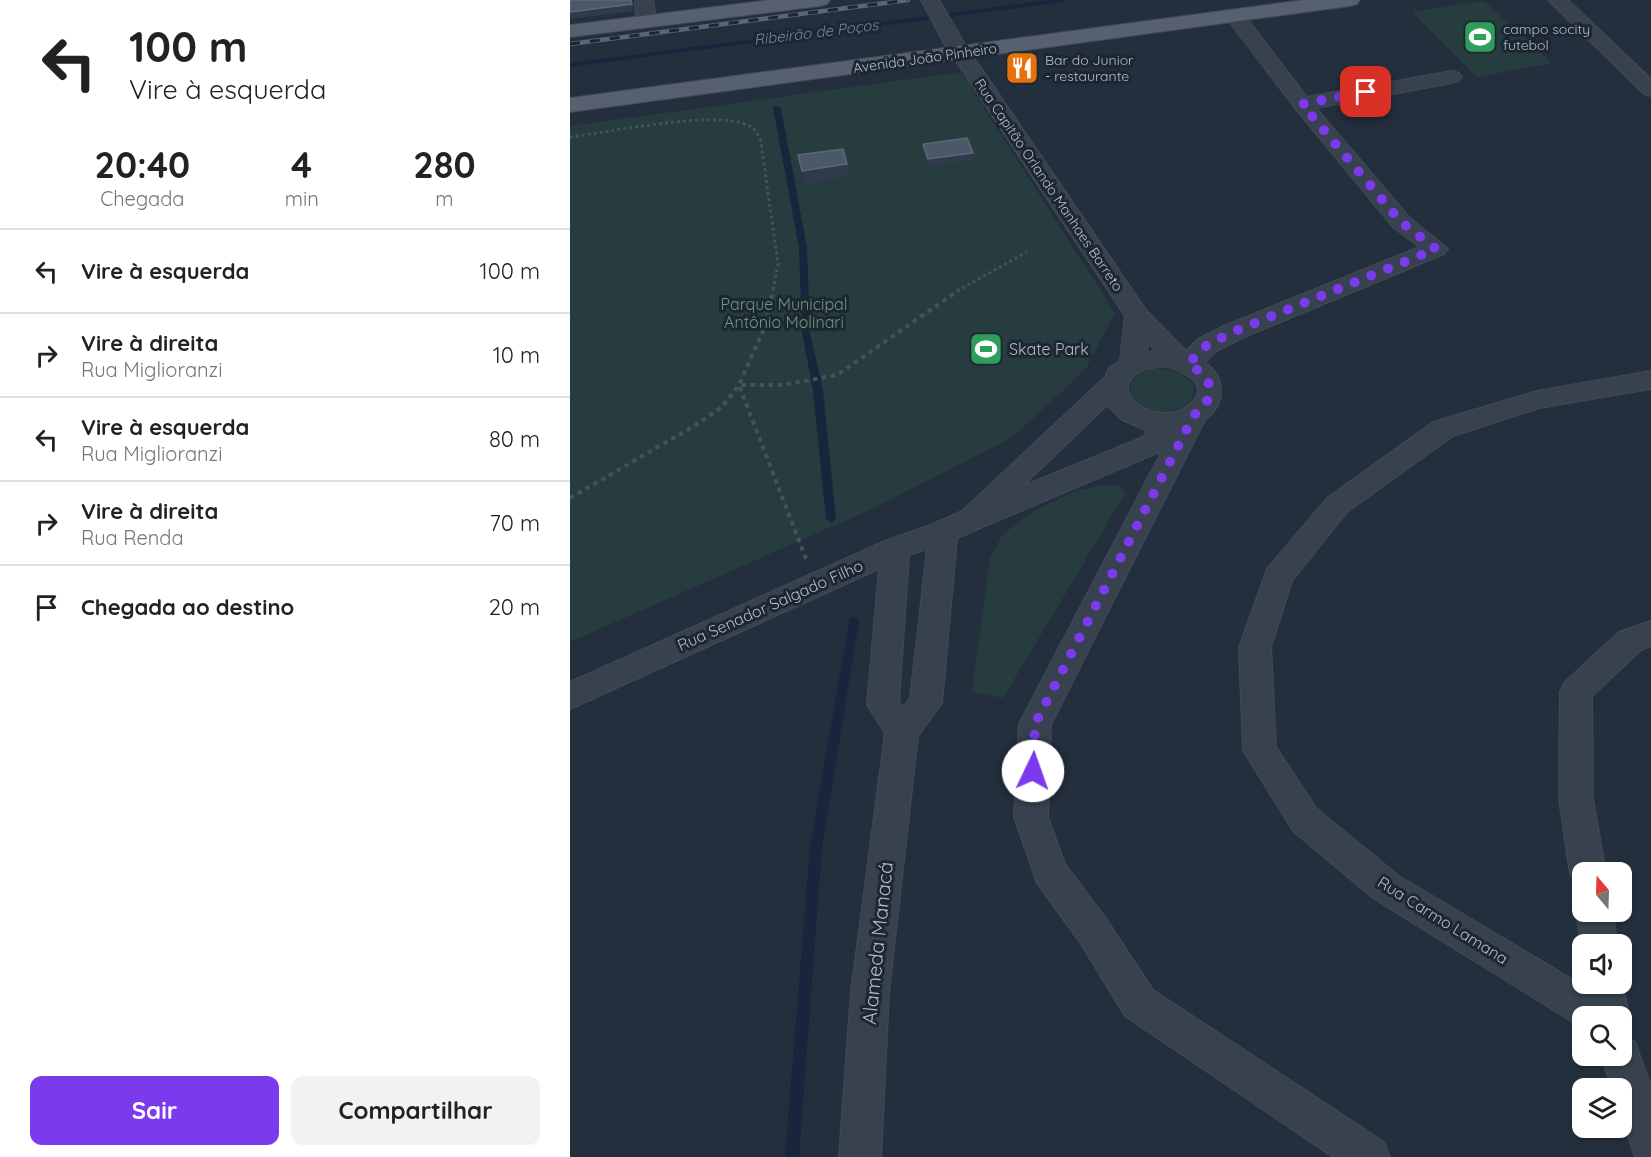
<!DOCTYPE html>
<html lang="pt">
<head>
<meta charset="utf-8">
<style>
	body { margin:0; font-family:Quicksand,sans-serif; background:#f2f2f2; color:#222; height:100vh; display:flex; flex-direction:column; font-size:22px; white-space:nowrap }
	* { box-sizing:border-box; margin:0 }
	p { font-size:20px; color:#767676 }
	.icon { flex:none; width:33px; height:33px; fill:none; stroke:currentColor; stroke-width:2; stroke-linecap:round; stroke-linejoin:round }
	.map { position:relative; flex:1; overflow:hidden }
	.details { display:flex; flex-direction:column; background:#fff; width:570px }
	.details>* { flex:none }
	.banner { background:#fff; color:#222; overflow:hidden }
	.needle { width:39px; rotate:341deg }
	.tools { position:absolute; left:1002px; top:862px; display:grid; gap:12px }
	.tools a { display:grid; place-items:center; width:60px; height:60px; border-radius:12px; background:#fff; box-shadow:0 2px 4px #0004; font-size:30px }
	.pin { position:absolute; display:grid; place-items:center; width:51px; height:51px; color:#fff; margin:-26px; border-radius:12px; box-shadow:0 3px 9px #0006 }
	.me { position:absolute; width:66px; margin:-33px; rotate:3deg; stroke-linejoin:round; filter:drop-shadow(0 0 4px #0008) }
	.turn { display:flex; align-items:center; gap:21px; height:126px; padding:0 30px; font-size:27px }
	.turn .icon { width:78px; height:78px; stroke-width:2.5 }
	.turn b { display:block; font-size:42px; line-height:51px }
	.eta { display:flex; justify-content:space-evenly; align-items:center; height:102px; text-align:center }
	.eta b { font-size:36px; font-weight:700; line-height:42px }
	.action { display:flex; gap:12px; margin-top:auto; padding:12px 30px }
	.action a { flex:1; height:69px; border-radius:12px; background:#7c3aed; color:#fff; font-size:24px; font-weight:700; line-height:69px; text-align:center }
	.action a+a { background:#f2f2f2; color:#222 }
	ul { padding:0; list-style:none }
	li { display:flex; align-items:center; gap:18px; height:84px; padding:0 30px; border-top:2px solid #e0e0e0 }
	li div { flex:1 }
	li b { display:block; font-size:22px }
	li em { font-style:normal }
	main { display:flex; flex:1; min-height:0 }
	.map>svg:first-child { display:block }
	.green { fill:#263c3f }
	.lines { fill:none; stroke-linecap:round; stroke-linejoin:round }
	.stream { fill:#17263c; fill-rule:evenodd }
	.minor-casing { stroke:#414a57; stroke-width:2 }
	.primary-casing { stroke:#414a57; stroke-width:2 }
	.path-far1 { stroke:#3f5557; stroke-width:3; stroke-dasharray:3 3; stroke-linecap:butt }
	.path { stroke:#3f5557; stroke-width:4; stroke-dasharray:4.5 4.5; stroke-linecap:butt }
	.minor { fill:#38414e; fill-rule:evenodd }
	.primary { fill:#56606e; fill-rule:evenodd }
	.rail-casing { stroke:#5a6575; stroke-width:4.5 }
	.rail { stroke:#1d2633; stroke-width:3; stroke-dasharray:10; stroke-linecap:butt }
	.wall { fill:#3f4b5c }
	.shaded-wall { fill:#2f3b4b }
	.building { fill:#4b5868; stroke:#5c6777; stroke-width:1.5 }
	.route { stroke:#7c3aed; stroke-width:10; stroke-dasharray:0 18 }
	.labels { text-anchor:middle; dominant-baseline:central; stroke-width:6; stroke-linejoin:round; paint-order:stroke }
	.far-poi-label { font-size:14px; fill:#b4bcc9; stroke:#1d2633; text-anchor:start }
	.far-street-label { font-size:14px; fill:#b4bcc9; stroke:#1d2633 }
	.far-water-label { font-size:15px; font-style:italic; fill:#6d86a8; stroke:#1d2633 }
	.park-label { font-size:16px; fill:#6b9a76; stroke:#1d2633 }
	.poi-label { font-size:16px; fill:#b4bcc9; stroke:#1d2633; text-anchor:start }
	.street-label { font-size:16px; fill:#b4bcc9; stroke:#1d2633 }
	.near-street-label { font-size:20px; fill:#b4bcc9; stroke:#1d2633 }
</style>
</head>
<body>
<main>
<section class="details">
<div class="banner">
<div class="turn"><svg class="icon" aria-label="left" viewBox="0 0 24 24"><path d="M17 20v-9H6M10 6l-5 5 5 5"/></svg><div><b>100 m</b>Vire à esquerda</div></div>
</div>
<div class="eta">
<div><b>20:40</b><p>Chegada</p></div>
<div><b>4</b><p>min</p></div>
<div><b>280</b><p>m</p></div>
</div>
<ul>
<li><svg class="icon" aria-label="left" viewBox="0 0 24 24"><path d="M17 20v-9H6M10 6l-5 5 5 5"/></svg><div><b>Vire à esquerda</b></div><em>100 m</em></li>
<li><svg class="icon" aria-label="right" viewBox="0 0 24 24"><path d="M7 20v-9h11M14 6l5 5-5 5"/></svg><div><b>Vire à direita</b><p>Rua Miglioranzi</p></div><em>10 m</em></li>
<li><svg class="icon" aria-label="left" viewBox="0 0 24 24"><path d="M17 20v-9H6M10 6l-5 5 5 5"/></svg><div><b>Vire à esquerda</b><p>Rua Miglioranzi</p></div><em>80 m</em></li>
<li><svg class="icon" aria-label="right" viewBox="0 0 24 24"><path d="M7 20v-9h11M14 6l5 5-5 5"/></svg><div><b>Vire à direita</b><p>Rua Renda</p></div><em>70 m</em></li>
<li><svg class="icon" aria-label="arrive" viewBox="0 0 24 24"><path d="M6 21V4h12l-3 4 3 4H6"/></svg><div><b>Chegada ao destino</b></div><em>20 m</em></li>
</ul>
<div class="action"><a>Sair</a><a>Compartilhar</a></div>
</section>
<div class="map">
<svg width="1081" height="1157" viewBox="0 0 1081 1157">
	<rect width="100%" height="100%" fill="#242f3e"/>
	<g class="green">
		<polygon points="914,1 982,63 907,77 842,12"/>
		<polygon points="391,72 545,313 515,370 443,437 304,508 0,642 0,126"/>
		<path d="M591,368L611,373L623,384C625,395 622,402 612,407C571,428 529,376 591,368Z"/>
		<polygon points="535,485 550,486 555,494 433,698 402,692 420,558 433,534 466,510 505,491"/>
	</g>
	<g class="lines">
		<g class="stream">
			<polygon points="478,0 496,0 493,2 0,67 0,63"/>
			<polygon points="204,106 211,108 237,248 240,333 253,390 266,519 261,523 256,519 243,390 232,333 229,248 203,108"/>
			<polygon points="284,617 288,618 289,621 252,847 229,1157 215,1157 240,847 279,621 280,618"/>
		</g>
		<defs>
			<g id="minor">
				<polygon points="65,0 83,0 86,22 83,26 69,26 66,22"/>
				<path d="M351,0H369L394,43L576,310L616,351L628,339L654,326L849,247L823,227L725,108L655,16L658,12H672L737,97L882,71L889,73L892,77L889,81L882,83L746,108L839,217L878,249L874,254L672,338L646,351L635,362C656,378 657,403 635,420L481,724L478,817L495,864L537,920L583,990L814,1142L820,1157H763L555,1016L511,944L467,883L444,817L449,724L592,451L387,538L372,703L348,736L319,992L311,1157H269L281,992L315,733L297,705L309,569L0,709V682L315,541L363,524L392,511L535,377L539,368L550,361L555,316L374,43ZM578,342L586,351L577,353ZM594,366C611,369 643,385 619,405C588,430 532,391 571,371C578,368 587,368 594,366ZM537,405L552,420L578,431L573,437L453,486ZM357,549L340,699L333,707L329,702L339,555Z"/>
				<polygon points="978,0 998,0 1081,79 1081,96 1074,94"/>
				<polygon points="1081,371 1081,389 969,408 883,436 777,512 722,581 701,647 706,747 747,809 829,876 1017,988 1016,984 1052,984 1052,978 1059,1017 1052,1031 1052,1017 1012,1017 1012,1028 803,898 723,831 673,750 669,647 697,569 757,498 863,422 967,391"/>
				<polygon points="1081,621 1081,646 1071,650 1022,696 1023,799 1036,873 1012,873 1012,887 1005,884 1000,873 989,799 990,691 995,682 1049,632"/>
				<polygon points="1011,900 1012,912 1042,912 1048,945 1012,945 1012,950 1006,912"/>
				<polygon points="1052,1037 1065,1042 1081,1087 1081,1157 1065,1157 1052,1119 1052,1089 1042,1089 1031,1056 1052,1056"/>
			</g>
			<g id="primary">
				<polygon points="200,0 260,0 257,4 250,6 0,37 0,25"/>
				<polygon points="734,0 790,0 787,4 780,6 0,112 0,98"/>
			</g>
		</defs>
		<use href="#minor" class="minor-casing"/>
		<use href="#primary" class="primary-casing"/>
		<g class="path-far1">
			<path d="M0,137C39,132 145,110 177,125C185,128 188,134 191,142L208,264L203,291"/>
			<polyline points="387,291 457,252"/>
		</g>
		<g class="path">
			<polyline points="0,498 124,426 152,407 169,385 196,324 203,290"/>
			<polyline points="236,559 169,385 213,385 267,375 389,290"/>
		</g>
		<use href="#minor" class="minor"/>
		<use href="#primary" class="primary"/>
		<defs>
			<polyline id="rail" points="0,44 338,0"/>
		</defs>
		<use href="#rail" class="rail-casing"/>
		<use href="#rail" class="rail"/>
	</g>
	<polygon class="wall" points="353,144 403,153 403,159 359,166 354,151"/>
	<g class="shaded-wall">
		<polygon points="62,0 63,11 0,19 0,12"/>
		<polygon points="403,153 403,159 359,166 358,159"/>
		<polygon points="277,164 280,177 234,184 232,171"/>
	</g>
	<g class="building">
		<polygon points="0,0 61,0 62,4 0,12"/>
		<polygon points="397,138 403,153 358,159 353,144"/>
		<polygon points="273,149 277,164 232,171 228,155"/>
	</g>
	<g class="lines">
		<path class="route" d="M463,771L465,724L624,415C648,396 644,378 618,364L637,345L663,332L866,249L831,222L732,104L796,92"/>
	</g>
	<defs>
		<symbol id="stadium-square" viewBox="-11 -11 22 22"><rect x="-9" y="-9" width="18" height="18" rx="4" fill="#2e9e5b" stroke="#1d2633"/><path d="M0-5a6.5 5 0 1 0 0 10a6.5 5 0 1 0 0-10ZM-3.5-1.8h7v3.6h-7Z" fill="#fff"/></symbol>
		<symbol id="restaurant-square" viewBox="-11 -11 22 22"><rect x="-9" y="-9" width="18" height="18" rx="4" fill="#e8710a" stroke="#1d2633"/><path d="M-5-6h1v4h1v-4h1v4h1v-4h1v5L-1.5 .5V6h-2V.5L-5-1ZM5-6V6H3V1.5H1.5Q1.5-4 5-6Z" fill="#fff"/></symbol>
	</defs>
	<g fill-rule="evenodd">
		<use href="#stadium-square" x="891" y="18" width="38" height="38"/>
		<use href="#restaurant-square" x="433" y="49" width="38" height="38"/>
		<use href="#stadium-square" x="397" y="330" width="38" height="38"/>
	</g>
	<g class="labels">
		<g class="far-poi-label">
			<text x="933" y="29">campo socity<tspan x="933" dy="16">futebol</tspan></text>
			<text x="475" y="60">Bar do Junior<tspan x="475" dy="16">- restaurante</tspan></text>
		</g>
		<g class="far-street-label">
			<text transform="translate(355 58) rotate(-8)">Avenida João Pinheiro</text>
			<text transform="translate(479 185) rotate(56)">Rua Capitão Orlando Manhaes Barreto</text>
		</g>
		<g class="far-water-label">
			<text transform="translate(246 32) rotate(-7)">Ribeirão de Poços</text>
		</g>
		<g class="park-label">
			<text x="214" y="304">Parque Municipal<tspan x="214" dy="18">Antônio Molinari</tspan></text>
		</g>
		<g class="poi-label">
			<text x="439" y="349">Skate Park</text>
		</g>
		<g class="street-label">
			<text transform="translate(200 605) rotate(-24)">Rua Senador Salgado Filho</text>
			<text transform="translate(873 920) rotate(32)">Rua Carmo Lamana</text>
		</g>
		<g class="near-street-label">
			<text transform="translate(307 943) rotate(-84)">Alameda Manacá</text>
		</g>
	</g>
</svg>
<div class="tools">
<a><svg class="needle" viewBox="-14 -14 28 28"><path d="M0-13l5 13h-10z" fill="#e53935"/><path d="M0 13l5-13h-10z" fill="#767676"/></svg></a>
<a><svg class="icon" aria-label="sound" viewBox="0 0 24 24"><path d="M4 9h4l5-4v14l-5-4H4zM17 9q2 3 0 6"/></svg></a>
<a><svg class="icon" aria-label="search" viewBox="0 0 24 24"><circle cx="10" cy="10" r="6"/><path d="M15 15l6 6"/></svg></a>
<a><svg class="icon" aria-label="layers" viewBox="0 0 24 24"><path d="M12 4l9 5-9 5-9-5zM3 14l9 5 9-5"/></svg></a>
</div>
<div class="pin" style="left:796px;top:92px;background:#d93025"><svg class="icon" aria-label="arrive" viewBox="0 0 24 24"><path d="M6 21V4h12l-3 4 3 4H6"/></svg></div>
<svg class="me" style="left:463px;top:771px" viewBox="-20 -20 40 40"><circle r="19" fill="#fff"/><path d="M0-13L10 11 0 6-10 11z" fill="#7c3aed"/></svg>
</div>
</main>
</body>
</html>
